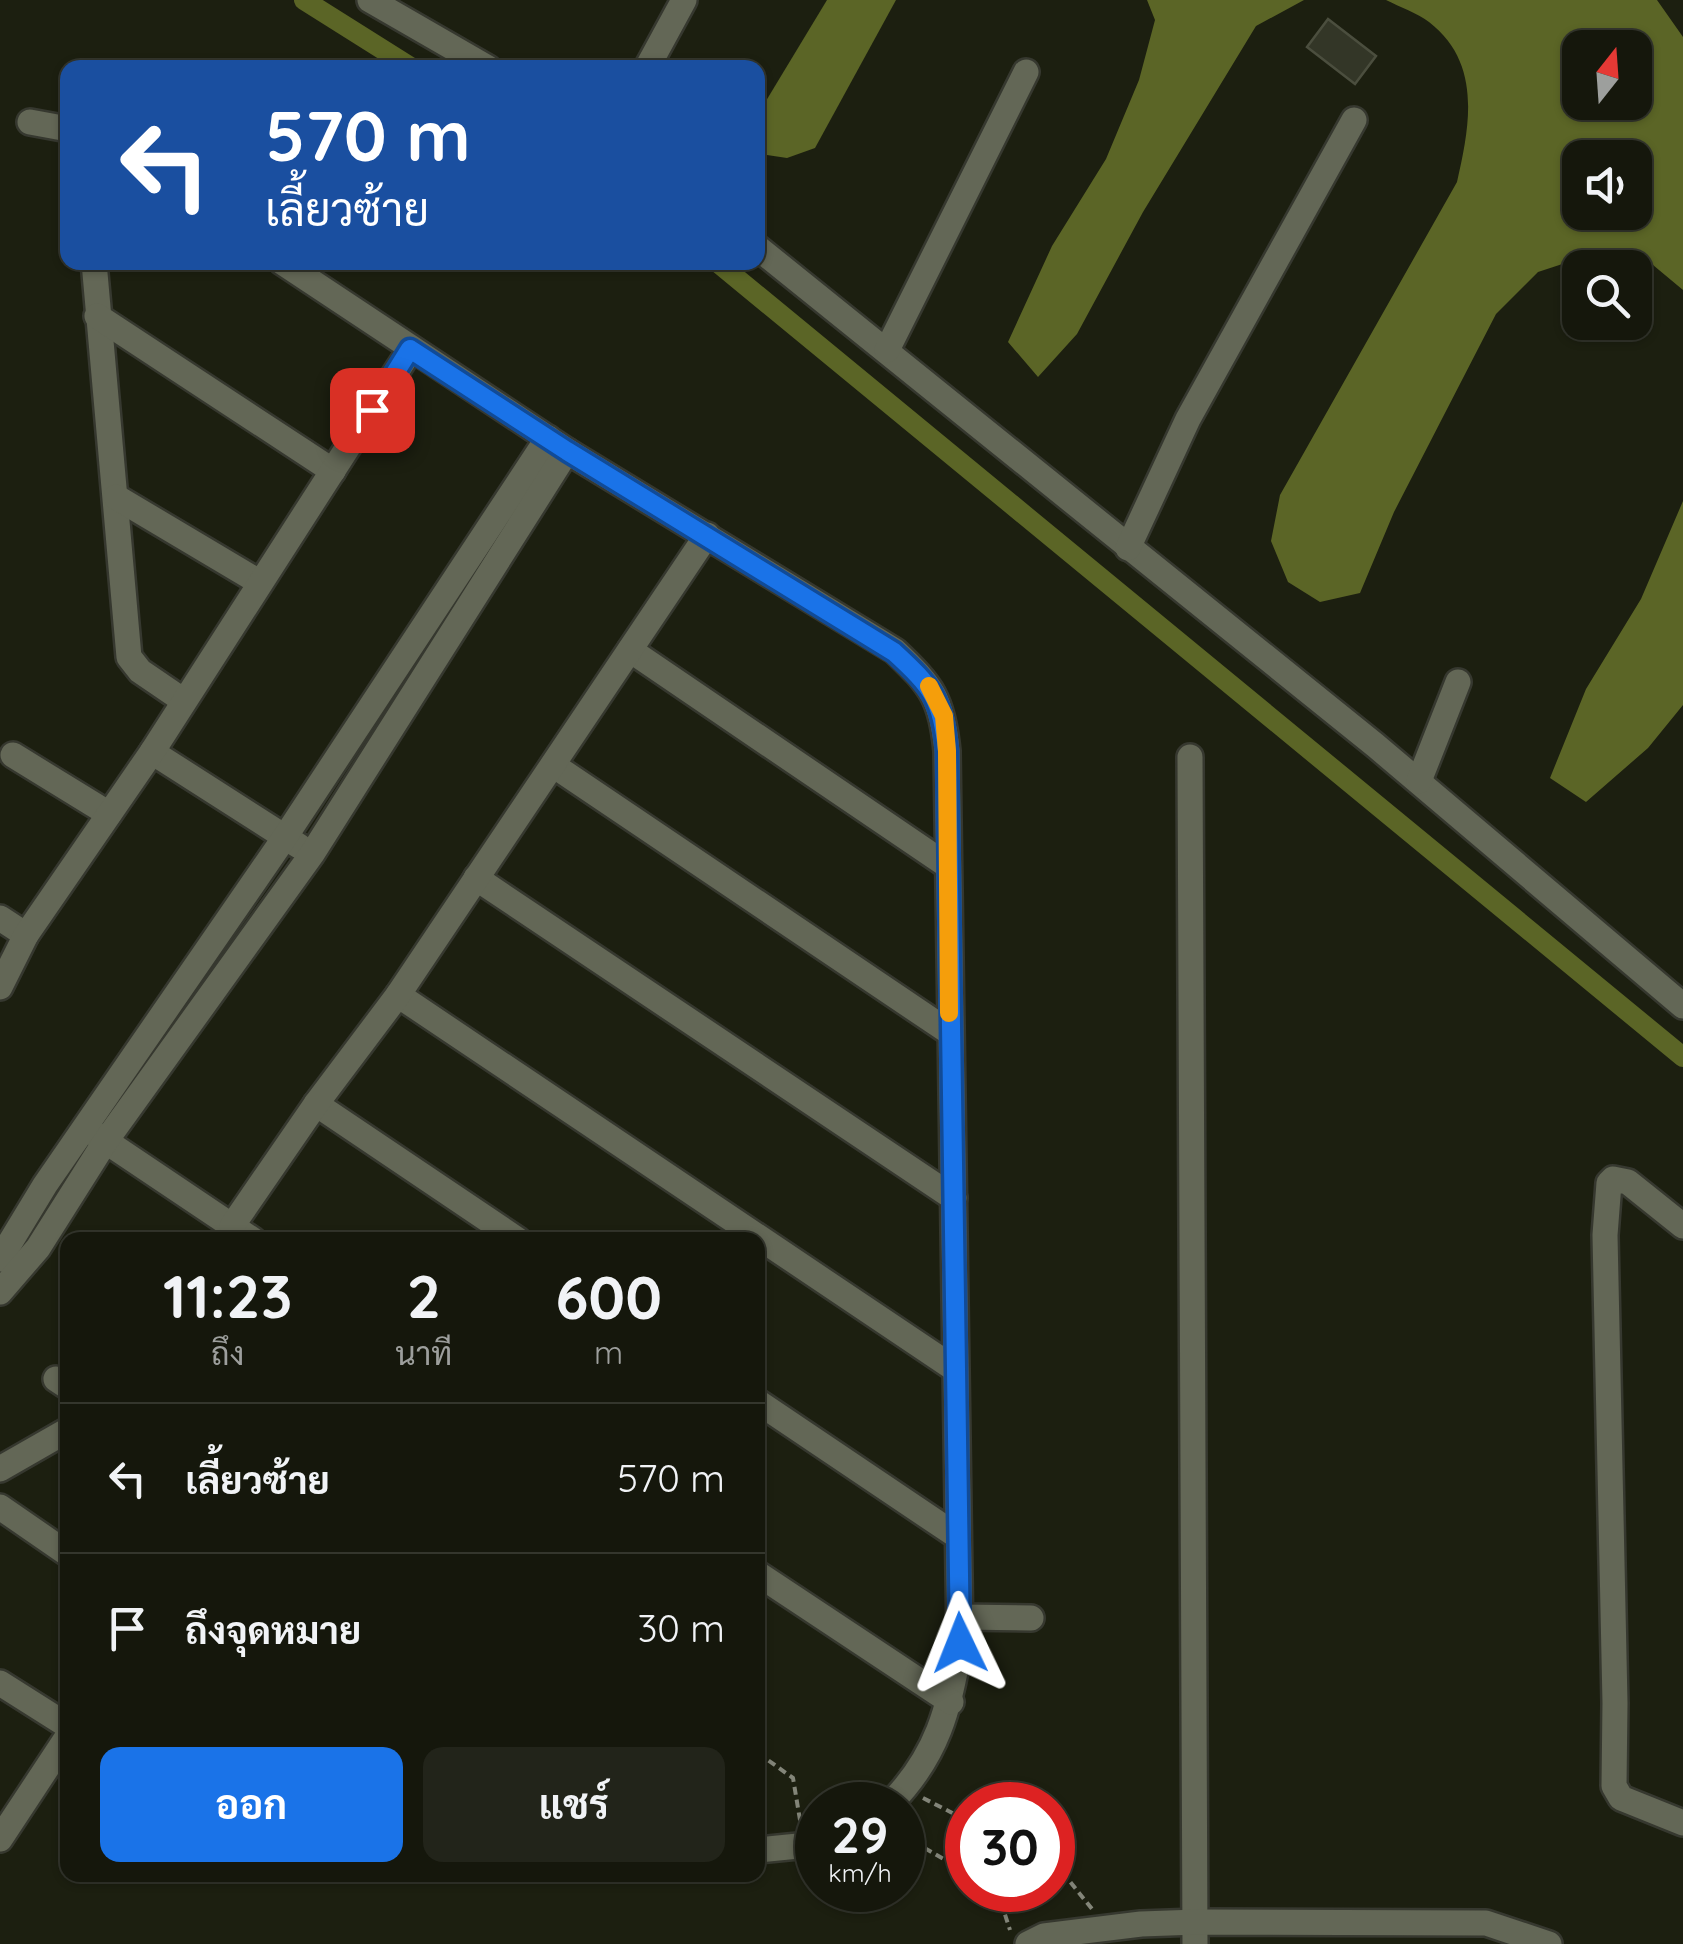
<!DOCTYPE html>
<html lang="th">
<head>
<meta charset="utf-8">
<style>
	body { margin:0; font-family:Quicksand,Sarabun,sans-serif; background:#22241a; color:#f1f3f6; height:100vh; display:flex; flex-direction:column; font-size:38px; white-space:nowrap }
	* { box-sizing:border-box; margin:0 }
	p { font-size:32px; color:#9d9f9d }
	.icon { flex:none; width:55px; height:55px; fill:none; stroke:currentColor; stroke-width:2; stroke-linecap:round; stroke-linejoin:round }
	.map { position:relative; flex:1; overflow:hidden }
	.sheet { position:absolute; left:60px; top:1232px; width:705px; height:650px; display:flex; flex-direction:column; background:#15170c; border-radius:20px; box-shadow:0 2px 8px #0004,0 0 0 2px #34362d }
	.sheet>* { flex:none }
	.hud { position:absolute; left:60px; top:60px; width:705px; height:210px; border-radius:20px; box-shadow:0 2px 8px #0004,0 0 0 2px #34362d; background:#1a4fa0; color:#fff; overflow:hidden }
	.needle { width:65px; rotate:17deg }
	.tools { position:absolute; left:1562px; top:30px; display:grid; gap:20px }
	.tools a { display:grid; place-items:center; width:90px; height:90px; border-radius:20px; background:#15170c; box-shadow:0 2px 8px #0004,0 0 0 2px #34362d; font-size:50px }
	.speed { position:absolute; left:795px; top:1782px; display:flex; gap:20px; font-size:50px; font-weight:700; text-align:center }
	.speed>* { display:grid; place-content:center; width:130px; height:130px; border-radius:50%; background:#15170c; box-shadow:0 2px 8px #0004,0 0 0 2px #34362d; line-height:1 }
	.speed small { font-size:25px; font-weight:400 }
	.speed .limit { border:15px solid #d22; background:#fff; color:#111 }
	.pin { position:absolute; display:grid; place-items:center; width:85px; height:85px; color:#fff; margin:-42px; border-radius:20px; box-shadow:0 5px 15px #0006 }
	.me { position:absolute; width:110px; margin:-55px; rotate:358deg; stroke-linejoin:round; filter:drop-shadow(0 0 8px #0008) }
	.turn { display:flex; align-items:center; gap:35px; height:210px; padding:0 40px; font-size:45px }
	.turn .icon { width:130px; height:130px; stroke-width:2.5 }
	.turn b { display:block; font-size:70px; line-height:85px }
	.eta { display:flex; justify-content:space-evenly; align-items:center; height:170px; text-align:center }
	.eta b { font-size:60px; font-weight:700; line-height:70px }
	.primary-button { display:flex; gap:20px; margin-top:auto; padding:20px 40px }
	.primary-button a { flex:1; height:115px; border-radius:20px; background:#1a73e8; color:#fff; font-size:40px; font-weight:700; line-height:115px; text-align:center }
	.primary-button a+a { background:#22241a; color:#f1f3f6 }
	ul { padding:0; list-style:none }
	li { display:flex; align-items:center; gap:30px; height:150px; padding:0 40px; border-top:2px solid #34362d }
	li div { flex:1 }
	li b { display:block; font-size:38px }
	li em { font-style:normal }
	.map>svg:first-child { display:block }
	.water { fill:#5b6526; fill-rule:evenodd }
	.lines { fill:none; stroke-linecap:round; stroke-linejoin:round }
	.canal { stroke:#5b6526; stroke-width:20 }
	.building { fill:#333627; stroke:#4b4e3e; stroke-width:2.5 }
	.minor-casing { stroke:#36382f; stroke-width:30 }
	.path { stroke:#838579; stroke-width:4; stroke-dasharray:8 5; stroke-linecap:butt }
	.minor { stroke:#636756; stroke-width:25 }
	.route-casing { stroke:#114b97; stroke-width:25 }
	.route { stroke:#1a73e8; stroke-width:18 }
	.slow { stroke:#f59e0b; stroke-width:18 }
</style>
</head>
<body>
<div class="map">
<svg width="1683" height="1944" viewBox="0 0 1683 1944">
	<rect width="100%" height="100%" fill="#1c1f10"/>
	<g class="water">
		<polygon points="827,0 896,0 815,148 787,158 760,154 758,114"/>
		<polygon points="1147,0 1304,0 1256,26 1143,212 1077,334 1038,377 1008,342 1052,246 1106,159 1139,80 1155,20"/>
		<path d="M1386,0H1657L1683,37V290L1653,265L1596,253L1538,272L1496,314L1394,512L1360,593L1320,602L1288,582L1271,541L1280,495L1457,182C1470,125 1482,63 1429,22C1417,13 1400,7 1386,0ZM1580,48H1635V102H1580ZM1580,158H1635V212H1580Z"/>
		<polygon points="1683,501 1683,705 1648,748 1586,802 1550,778 1586,689 1641,599"/>
	</g>
	<g class="lines">
		<g class="canal">
			<polyline points="304,0 412,68"/>
			<polyline points="717,262 1683,1057"/>
		</g>
	</g>
	<polygon class="building" points="1328,19 1376,56 1355,84 1307,47"/>
	<g class="lines">
		<defs>
			<g id="minor">
				<polyline points="370,0 488,68"/>
				<polyline points="647,68 684,0"/>
				<polyline points="30,122 68,129"/>
				<polyline points="758,248 1375,745 1683,1006"/>
				<polyline points="94,262 129,657 140,671 184,701"/>
				<path d="M282,262L567,451L895,651C932,686 942,699 947,751L960,1643C950,1708 937,1757 889,1805"/>
				<polyline points="97,316 333,471"/>
				<polyline points="887,350 1026,72"/>
				<polyline points="116,497 259,582"/>
				<polyline points="1128,548 1188,419 1354,120"/>
				<polyline points="630,650 948,866"/>
				<polyline points="152,752 299,846"/>
				<polyline points="13,755 109,814"/>
				<polyline points="1190,757 1195,1944"/>
				<polyline points="553,765 949,1032"/>
				<polyline points="1419,781 1458,682"/>
				<polyline points="476,878 954,1198"/>
				<polyline points="0,918 26,935"/>
				<polyline points="0,987 26,935 152,752 411,349"/>
				<polyline points="398,995 955,1369"/>
				<polyline points="316,1104 518,1240"/>
				<polyline points="95,1134 253,1240"/>
				<polyline points="232,1226 316,1104 398,995 707,535"/>
				<polyline points="1683,1226 1628,1182 1613,1179 1609,1183 1605,1235 1615,1703 1614,1786 1621,1798 1683,1823"/>
				<polyline points="0,1259 45,1185 285,837 548,438"/>
				<polyline points="0,1292 38,1248 105,1142 312,854 567,451"/>
				<polyline points="56,1379 68,1387"/>
				<polyline points="758,1402 957,1536"/>
				<polyline points="0,1469 68,1430"/>
				<polyline points="0,1507 68,1554"/>
				<polyline points="758,1574 951,1702"/>
				<polyline points="959,1617 1031,1618"/>
				<polyline points="0,1683 68,1726"/>
				<polyline points="0,1839 68,1736"/>
				<polyline points="758,1850 818,1844"/>
				<polyline points="1028,1944 1044,1936 1141,1924 1197,1922 1486,1923 1549,1944"/>
			</g>
		</defs>
		<use href="#minor" class="minor-casing"/>
		<g class="path">
			<polyline points="758,1753 793,1778 801,1826"/>
			<polyline points="923,1798 968,1821"/>
			<polyline points="902,1835 968,1873"/>
			<polyline points="1052,1865 1059,1868 1092,1909"/>
			<polyline points="997,1890 1010,1930"/>
		</g>
		<use href="#minor" class="minor"/>
	</g>
	<g class="lines">
		<defs>
			<path id="route" d="M372,410L410,349L567,451L894,652C932,687 942,699 947,751L960,1643"/>
		</defs>
		<use href="#route" class="route-casing"/>
		<use href="#route" class="route"/>
		<polyline class="slow" points="929,686 944,716 947,751 949,1013"/>
	</g>
</svg>
<div class="tools">
<a><svg class="needle" viewBox="-14 -14 28 28"><path d="M0-13l5 13h-10z" fill="#e53935"/><path d="M0 13l5-13h-10z" fill="#9d9f9d"/></svg></a>
<a><svg class="icon" aria-label="sound" viewBox="0 0 24 24"><path d="M4 9h4l5-4v14l-5-4H4zM17 9q2 3 0 6"/></svg></a>
<a><svg class="icon" aria-label="search" viewBox="0 0 24 24"><circle cx="10" cy="10" r="6"/><path d="M15 15l6 6"/></svg></a>
</div>
<div class="speed"><div>29<small>km/h</small></div><div class="limit">30</div></div>
<div class="pin" style="left:372px;top:410px;background:#d93025"><svg class="icon" aria-label="arrive" viewBox="0 0 24 24"><path d="M6 21V4h12l-3 4 3 4H6"/></svg></div>
<svg class="me" style="left:960px;top:1643px" viewBox="-20 -20 40 40"><path d="M0-17L14 15 0 8-14 15z" fill="#1a73e8" stroke="#fff" stroke-width="4"/></svg>
<div class="hud">
<div class="turn"><svg class="icon" aria-label="left" viewBox="0 0 24 24"><path d="M17 20v-9H6M10 6l-5 5 5 5"/></svg><div><b>570 m</b>เลี้ยวซ้าย</div></div>
</div>
<section class="sheet">
<div class="eta">
<div><b>11:23</b><p>ถึง</p></div>
<div><b>2</b><p>นาที</p></div>
<div><b>600</b><p>m</p></div>
</div>
<ul>
<li><svg class="icon" aria-label="left" viewBox="0 0 24 24"><path d="M17 20v-9H6M10 6l-5 5 5 5"/></svg><div><b>เลี้ยวซ้าย</b></div><em>570 m</em></li>
<li><svg class="icon" aria-label="arrive" viewBox="0 0 24 24"><path d="M6 21V4h12l-3 4 3 4H6"/></svg><div><b>ถึงจุดหมาย</b></div><em>30 m</em></li>
</ul>
<div class="primary-button"><a>ออก</a><a>แชร์</a></div>
</section>
</div>
</body>
</html>
